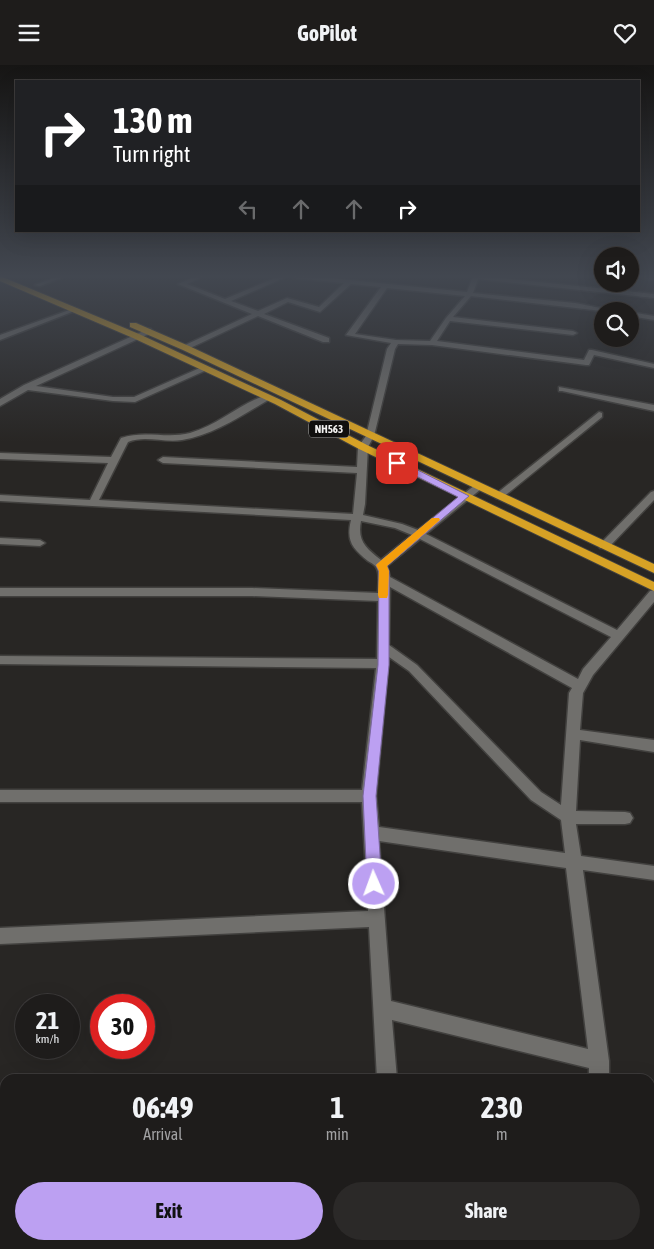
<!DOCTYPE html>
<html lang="en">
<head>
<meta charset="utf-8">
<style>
	body { margin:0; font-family:"Asap Condensed",sans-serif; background:#2b2928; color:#f1f3f6; height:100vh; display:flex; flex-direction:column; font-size:19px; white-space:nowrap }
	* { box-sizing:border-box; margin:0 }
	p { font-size:16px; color:#a1a1a3 }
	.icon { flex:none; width:28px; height:28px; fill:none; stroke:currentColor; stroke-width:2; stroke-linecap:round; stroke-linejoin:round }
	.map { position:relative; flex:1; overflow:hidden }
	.drawer { position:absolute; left:0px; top:1009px; width:655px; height:176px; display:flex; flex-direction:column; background:#1e1c1b; border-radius:15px 15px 0 0; box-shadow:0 5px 20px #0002,0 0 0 1px #3c3a3a }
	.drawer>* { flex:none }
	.banner { position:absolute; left:15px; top:15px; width:625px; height:152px; border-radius:0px; box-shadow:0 5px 20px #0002,0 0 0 1px #3c3a3a; background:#202124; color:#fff; overflow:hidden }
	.fabs { position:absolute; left:594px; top:182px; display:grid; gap:10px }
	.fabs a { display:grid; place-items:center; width:45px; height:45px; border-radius:50%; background:#1e1c1b; box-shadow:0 5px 20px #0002,0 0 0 1px #3c3a3a; font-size:25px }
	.speed { position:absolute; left:15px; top:929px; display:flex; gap:10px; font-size:25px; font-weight:700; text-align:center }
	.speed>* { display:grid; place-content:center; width:65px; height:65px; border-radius:50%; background:#1e1c1b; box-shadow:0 5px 20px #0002,0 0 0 1px #3c3a3a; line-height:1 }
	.speed small { font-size:12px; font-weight:400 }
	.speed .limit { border:8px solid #d22; background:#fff; color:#111 }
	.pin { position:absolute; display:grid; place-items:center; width:42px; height:42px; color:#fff; margin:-21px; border-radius:10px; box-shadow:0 2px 8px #0006 }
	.me { position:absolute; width:55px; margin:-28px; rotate:358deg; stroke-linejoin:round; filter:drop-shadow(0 0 4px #0008) }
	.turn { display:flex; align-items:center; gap:18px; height:105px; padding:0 15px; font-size:22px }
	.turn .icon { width:65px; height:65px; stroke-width:2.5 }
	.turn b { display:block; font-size:35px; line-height:42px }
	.lanes { display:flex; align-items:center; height:48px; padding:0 15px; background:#0003; justify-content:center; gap:25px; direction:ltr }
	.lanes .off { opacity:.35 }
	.eta { display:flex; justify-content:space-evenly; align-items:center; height:85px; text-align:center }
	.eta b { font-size:30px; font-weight:700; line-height:35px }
	.cta { display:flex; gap:10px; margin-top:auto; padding:10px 15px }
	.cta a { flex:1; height:58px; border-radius:30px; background:#bca0f2; color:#111; font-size:20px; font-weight:700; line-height:58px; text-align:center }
	.cta a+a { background:#2b2928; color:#f1f3f6 }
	header { display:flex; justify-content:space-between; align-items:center; height:65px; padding:0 15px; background:#1e1c1b; font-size:22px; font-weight:700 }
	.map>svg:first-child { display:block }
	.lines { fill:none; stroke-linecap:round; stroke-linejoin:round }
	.minor-casing { stroke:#42413f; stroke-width:3 }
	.trunk-casing { stroke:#42413f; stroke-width:2 }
	.minor { fill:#706f6c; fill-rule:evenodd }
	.trunk { fill:#d7a225; fill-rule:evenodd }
	.route { fill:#bca0f2; stroke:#7a689d }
	.slow { fill:#f59e0b }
	.labels { text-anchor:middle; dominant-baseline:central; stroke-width:5; stroke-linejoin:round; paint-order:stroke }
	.shield { fill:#100f0e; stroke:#afaead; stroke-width:1 }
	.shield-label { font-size:11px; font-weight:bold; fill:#f3f2f1 }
</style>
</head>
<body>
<header><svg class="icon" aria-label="menu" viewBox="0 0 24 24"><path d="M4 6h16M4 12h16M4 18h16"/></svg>GoPilot<svg class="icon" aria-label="heart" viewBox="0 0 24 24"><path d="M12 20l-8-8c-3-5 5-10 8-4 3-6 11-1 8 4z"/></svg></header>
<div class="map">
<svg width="654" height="1184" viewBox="0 0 654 1184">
	<rect width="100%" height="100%" fill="#282624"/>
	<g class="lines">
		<defs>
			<g id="minor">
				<polygon points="58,211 66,211 40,221 35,220"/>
				<path d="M196,211H204L187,219L225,234L280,211H288L231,236L258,246L287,233L319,242L344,218L294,213L291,211H310L467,227L473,211H481L654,229V233L478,214L473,228L575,238L616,246H602L471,231L453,252L573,266L577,268L573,270L450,256L437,276L584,295L589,285H592L654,299V303L594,290L589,300H586L432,280L398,279L395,284L374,371L368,382L365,439L363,450L402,459L418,465L475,420H481V424L426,469L617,565L650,526L654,525V537L593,610L583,628L580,665L654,675V687L580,675L576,746L625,747L630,748L633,753L630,758L625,759H576L581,791L654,801V815L583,805L609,996V1014H589V1003L392,955L397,1014H377L369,862L0,879V863L368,846L362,737H0V725H362L376,603L0,599V591L377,594L378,536L252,531H0V523H252L378,528C378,521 380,510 377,504C376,500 371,498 368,496C352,483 346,476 351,455L0,436V430L90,435L108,398L0,394V388L111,392L121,373C144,365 167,374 190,368C219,360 240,338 267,330L271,332L270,334C242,350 214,370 182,375C164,378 145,370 128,377L99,435L353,449L357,408L163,398L158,395L163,392L357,402L358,382L366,371L387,284L391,278L346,270L381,222L351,219L320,247L288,237L264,249L329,273V277H323L258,251L186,285L182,283L183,281L252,249L178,219ZM387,223L465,231L446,253L430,276L396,275L355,269ZM361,456L395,463L412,470L381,495C366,483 357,476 361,456ZM420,474L611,572L583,604L578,614L390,512L387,501ZM390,522L572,623L569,628L561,740L541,727L417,600L389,580ZM389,592L409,606L531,735L561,755L565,788L379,762L376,731ZM379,776L566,803L588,984L391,936Z"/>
				<polygon points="632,211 654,211 654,215"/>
				<polygon points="72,244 77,245 0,275 0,270"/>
				<polygon points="630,247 654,251 654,255 630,251"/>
				<polygon points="148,264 151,264 151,268 36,321 113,332 134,332 202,302 209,304 135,337 113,336 28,325 0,341 0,334 24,320"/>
				<polygon points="559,322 654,340 654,346 562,326 559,326"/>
				<polygon points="599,347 602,348 602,352 502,433 496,433 496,429"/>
				<polygon points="654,426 654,435 608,483 600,483 599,481 600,479 651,427"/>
				<polygon points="0,473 40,475 45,478 40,481 0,479"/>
				<polygon points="479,1180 505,1180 507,1184 481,1184"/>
				<rect x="579" y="1180" width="22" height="4"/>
			</g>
			<g id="trunk">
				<polygon points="0,211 139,269 281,335 367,380 654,517 654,526 359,384 275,339 133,273 0,216"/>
				<polygon points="130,258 136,258 189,281 654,499 654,508 183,285 130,262"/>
			</g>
		</defs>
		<use href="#minor" class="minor-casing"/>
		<use href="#trunk" class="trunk-casing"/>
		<use href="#minor" class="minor"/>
		<use href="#trunk" class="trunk"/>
	</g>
	<linearGradient id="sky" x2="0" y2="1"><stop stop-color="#161514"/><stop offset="0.56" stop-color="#424750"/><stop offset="1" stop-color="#424750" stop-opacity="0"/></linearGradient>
	<rect width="654" height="377" fill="url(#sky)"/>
	<polygon class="route" points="394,396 400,396 469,431 387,501 389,506 389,600 376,731 382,819 379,824 374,826 369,824 367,819 363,731 378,600 379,506 376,500 458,432 394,400"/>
	<polygon class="slow" points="432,453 439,453 440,455 387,501 389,506 388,530 387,533 379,533 378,530 379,506 376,500 378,498"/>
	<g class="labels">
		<rect class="shield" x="309" y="355.5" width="40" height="17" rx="4"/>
		<g class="shield-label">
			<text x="329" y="364">NH563</text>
		</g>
	</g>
</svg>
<div class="fabs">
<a><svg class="icon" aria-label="sound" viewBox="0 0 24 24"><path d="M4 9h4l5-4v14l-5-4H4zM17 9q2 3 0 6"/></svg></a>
<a><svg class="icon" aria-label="search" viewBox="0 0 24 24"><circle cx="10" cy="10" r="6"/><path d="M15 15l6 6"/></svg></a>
</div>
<div class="speed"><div>21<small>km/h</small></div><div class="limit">30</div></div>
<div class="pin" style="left:397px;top:398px;background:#d93025"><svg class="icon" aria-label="arrive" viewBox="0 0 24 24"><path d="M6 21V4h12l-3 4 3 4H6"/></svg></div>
<svg class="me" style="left:374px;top:819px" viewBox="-20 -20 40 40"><circle r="17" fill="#bca0f2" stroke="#fff" stroke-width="3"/><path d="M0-11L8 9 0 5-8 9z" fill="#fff"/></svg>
<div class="banner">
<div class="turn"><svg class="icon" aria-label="right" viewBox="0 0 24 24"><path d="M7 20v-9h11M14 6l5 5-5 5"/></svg><div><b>130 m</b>Turn right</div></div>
<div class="lanes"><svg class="icon off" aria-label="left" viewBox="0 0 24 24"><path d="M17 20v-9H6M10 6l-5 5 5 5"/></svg><svg class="icon off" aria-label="ahead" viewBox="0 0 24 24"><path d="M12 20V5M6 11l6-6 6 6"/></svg><svg class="icon off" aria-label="ahead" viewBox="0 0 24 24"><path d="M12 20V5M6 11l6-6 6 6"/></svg><svg class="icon" aria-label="right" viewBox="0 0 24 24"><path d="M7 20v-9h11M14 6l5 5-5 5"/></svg></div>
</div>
<section class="drawer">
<div class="eta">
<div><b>06:49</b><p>Arrival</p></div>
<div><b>1</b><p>min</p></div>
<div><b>230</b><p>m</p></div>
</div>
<div class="cta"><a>Exit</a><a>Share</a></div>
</section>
</div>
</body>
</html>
